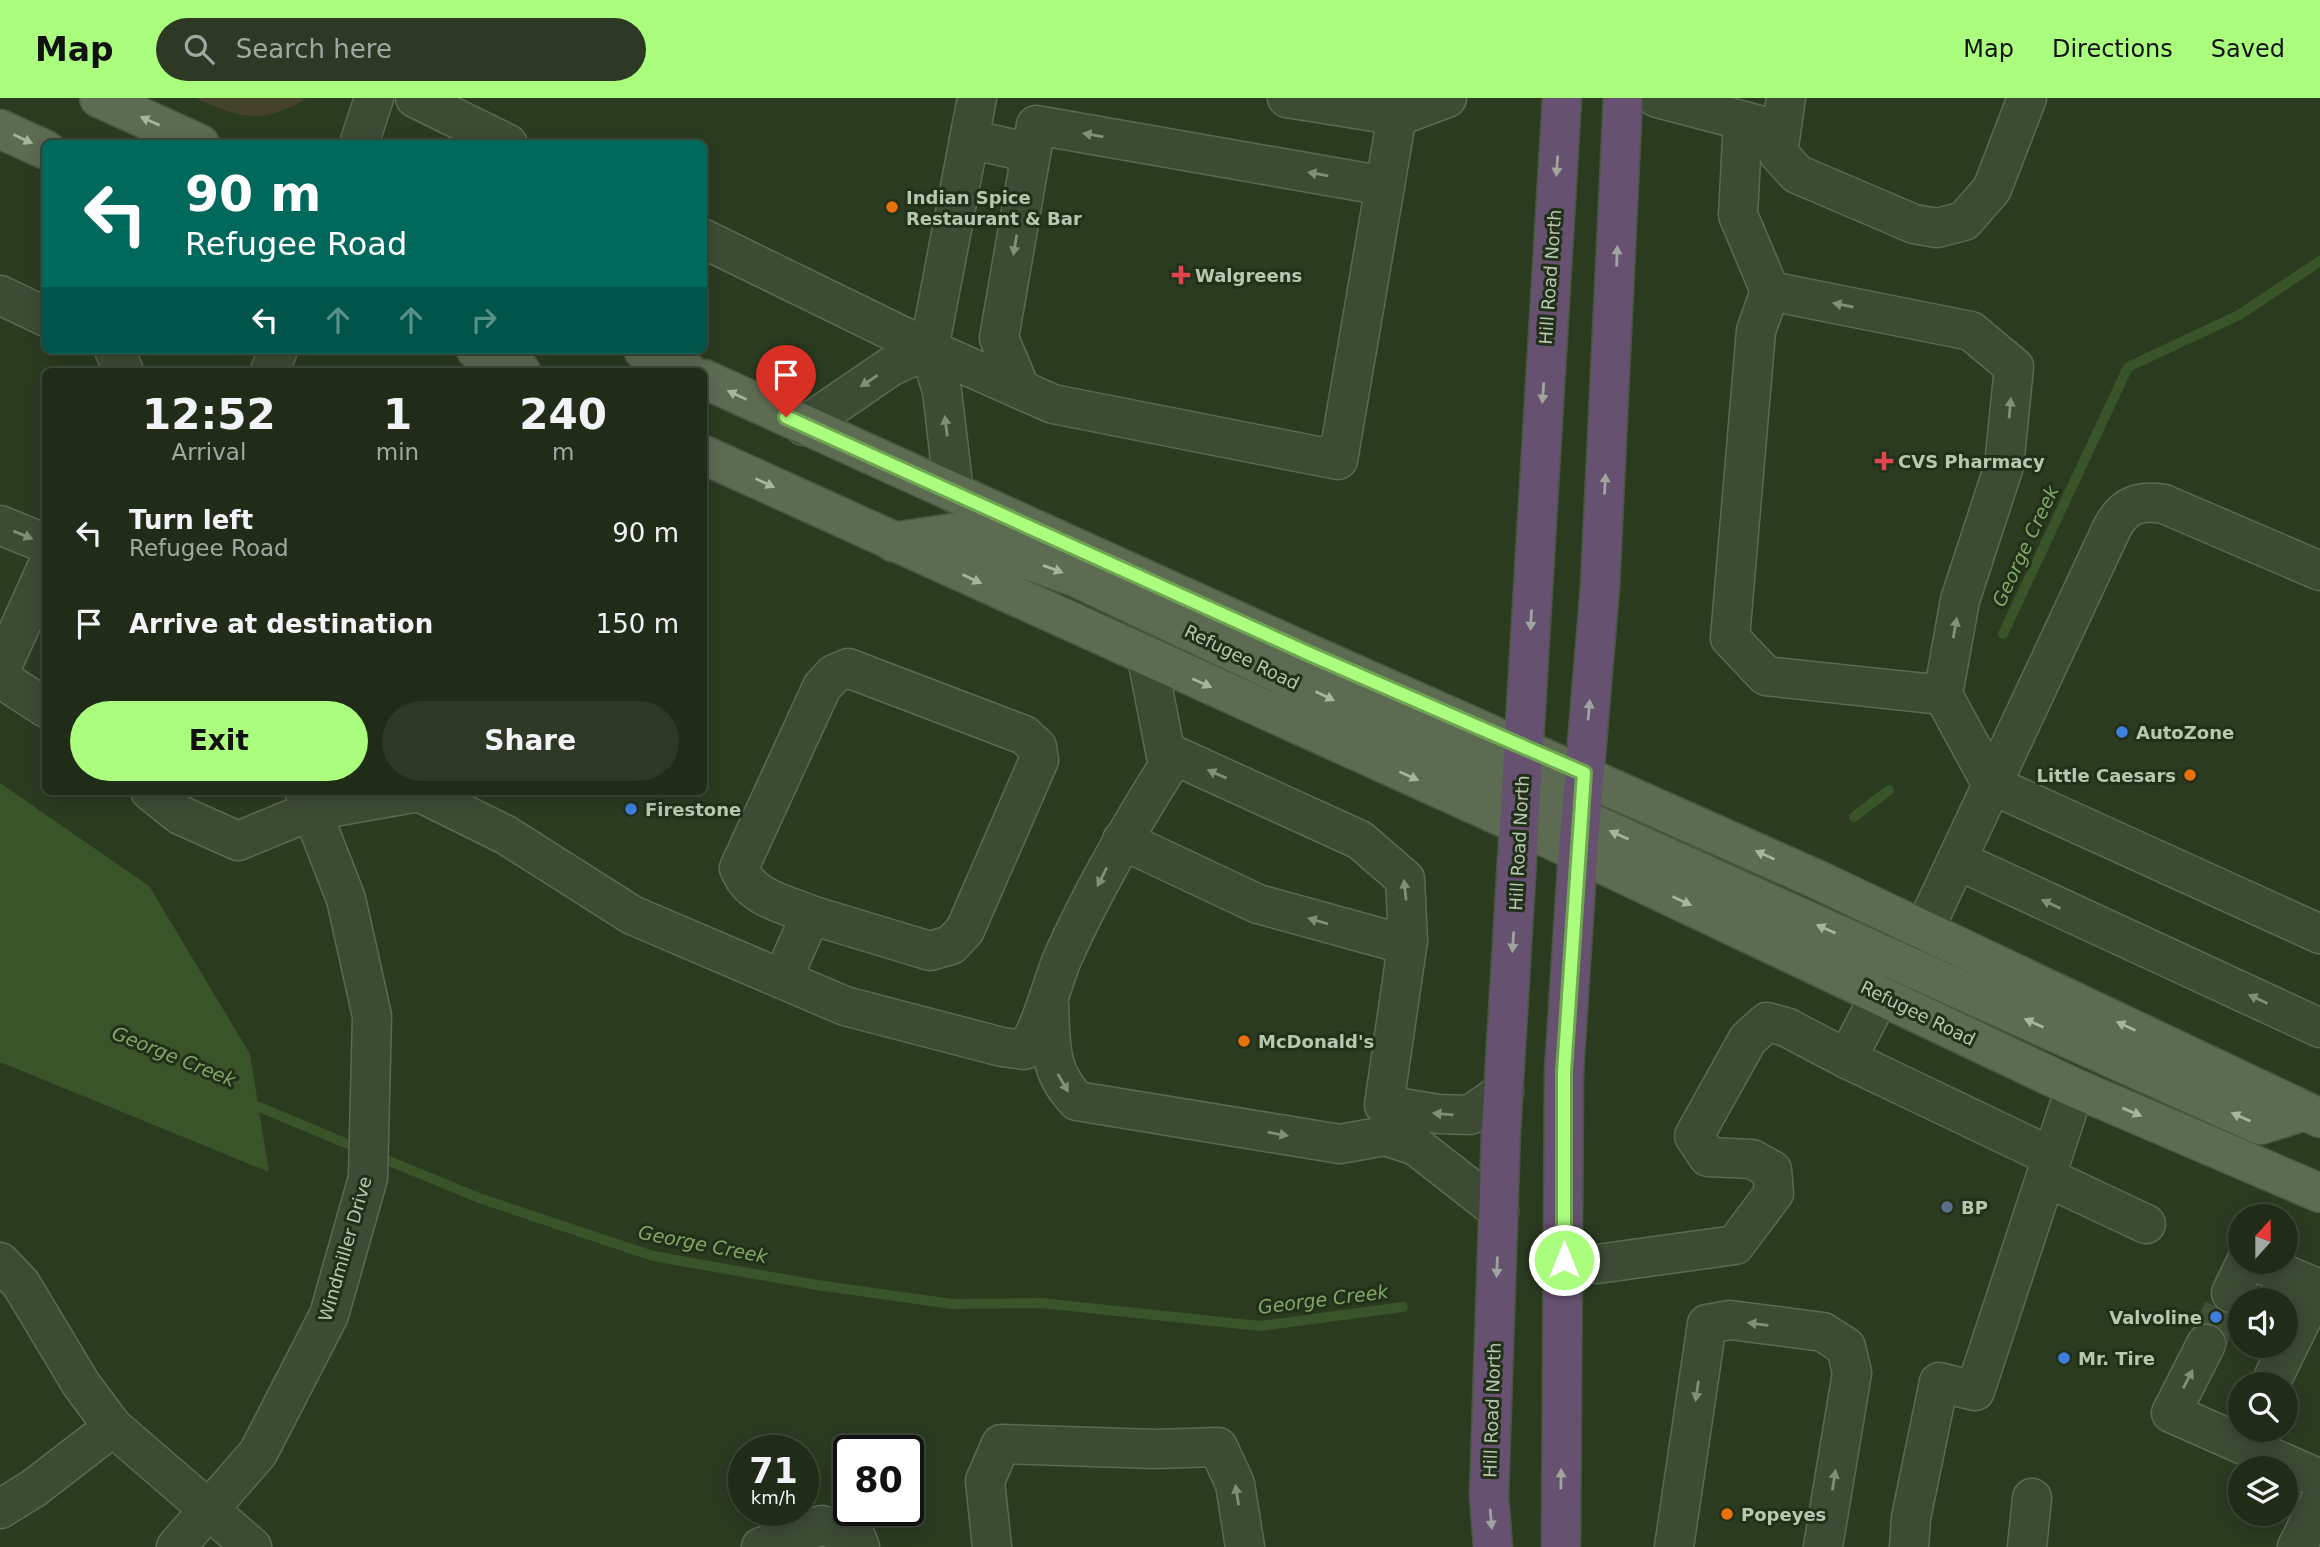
<!DOCTYPE html>
<html lang="en">
<head>
<meta charset="utf-8">
<style>
	body { margin:0; font-family:"DejaVu Sans",sans-serif; background:#2d3825; color:#f1f3f6; height:100vh; display:flex; flex-direction:column; font-size:26px; white-space:nowrap }
	* { box-sizing:border-box; margin:0 }
	p { font-size:23px; color:#a2a7a2 }
	.icon { flex:none; width:38px; height:38px; fill:none; stroke:currentColor; stroke-width:2; stroke-linecap:round; stroke-linejoin:round }
	.map { position:relative; flex:1; overflow:hidden }
	.panel { position:absolute; left:42px; top:270px; width:665px; height:427px; display:flex; flex-direction:column; background:#202c18; border-radius:10px; box-shadow:0 4px 18px #0003,0 0 0 2px #3d4837 }
	.panel>* { flex:none }
	.hud { position:absolute; left:42px; top:42px; width:665px; height:214px; border-radius:10px; box-shadow:0 4px 18px #0003,0 0 0 2px #3d4837; background:#00695c; color:#fff; overflow:hidden }
	.needle { width:46px; rotate:21deg }
	.fabs { position:absolute; left:2228px; top:1106px; display:grid; gap:14px }
	.fabs a { display:grid; place-items:center; width:70px; height:70px; border-radius:50%; background:#202c18; box-shadow:0 4px 18px #0003,0 0 0 2px #3d4837; font-size:35px }
	.speed { position:absolute; left:728px; top:1337px; display:flex; gap:14px; font-size:35px; font-weight:700; text-align:center }
	.speed>* { display:grid; place-content:center; width:91px; height:91px; border-radius:50%; background:#202c18; box-shadow:0 4px 18px #0003,0 0 0 2px #3d4837; line-height:1 }
	.speed small { font-size:18px; font-weight:400 }
	.speed .limit { border:4px solid #111; border-radius:10px; background:#fff; color:#111 }
	.pin { position:absolute; display:grid; place-items:center; width:60px; height:60px; color:#fff; margin:-72px -30px; border-radius:50% 50% 50% 0; rotate:-45deg; box-shadow:0 0 7px #0007 }
	.pin .icon { rotate:45deg }
	.me { position:absolute; width:77px; margin:-38px; rotate:0deg; stroke-linejoin:round; filter:drop-shadow(0 0 5px #0008) }
	.turn { display:flex; align-items:center; gap:24px; height:147px; padding:0 28px; font-size:32px }
	.turn .icon { width:91px; height:91px; stroke-width:2.5 }
	.turn b { display:block; font-size:49px; line-height:60px }
	.lanes { display:flex; align-items:center; height:66px; padding:0 28px; background:#0003; justify-content:center; gap:35px; direction:ltr }
	.lanes .off { opacity:.35 }
	.eta { display:flex; justify-content:space-evenly; align-items:center; height:119px; text-align:center }
	.eta b { font-size:42px; font-weight:700; line-height:49px }
	.button { display:flex; gap:14px; margin-top:auto; padding:14px 28px }
	.button a { flex:1; height:80px; border-radius:42px; background:#abfd7e; color:#111; font-size:28px; font-weight:700; line-height:80px; text-align:center }
	.button a+a { background:#2d3825; color:#f1f3f6 }
	ul { padding:0; list-style:none }
	li { display:flex; align-items:center; gap:21px; height:91px; padding:0 28px }
	li div { flex:1 }
	li b { display:block; font-size:26px }
	li em { font-style:normal }
	header { display:flex; align-items:center; gap:42px; box-sizing:border-box; height:98px; padding:0 35px; background:#abfd7e; color:#111 }
	header strong { font-size:33px }
	nav { display:flex; gap:38px; margin-inline-start:auto; font-size:24px }
	.search { width:490px; height:63px; background:#2d3825; display:flex; align-items:center; gap:18px; box-sizing:border-box; padding:0 24px; border-radius:38px; color:#a2a7a2; font-size:26px }
	.map>svg:first-child { display:block }
	.green { fill:#44422a }
	.water { fill:#395428 }
	.lines { fill:none; stroke-linecap:round; stroke-linejoin:round }
	.stream { stroke:#395428; stroke-width:10 }
	.minor-tunnel { stroke:#405035; stroke-width:38; stroke-dasharray:38 19; stroke-linecap:butt }
	.minor-casing { stroke:#5b6952; stroke-width:41 }
	.major-casing { stroke:#495740; stroke-width:41 }
	.highway-casing { stroke:#48563f; stroke-width:41 }
	.minor { stroke:#3d4b34; stroke-width:38 }
	.major { stroke:#5c6b52; stroke-width:38 }
	.highway { stroke:#665171; stroke-width:38 }
	.oneway { fill:#a6b59c }
	.oneway2 { fill:#818f78 }
	.oneway3 { fill:#9fa49c }
	.route-casing { stroke:#6fa452; stroke-width:18 }
	.route { stroke:#abfd7e; stroke-width:12 }
	.food-dot { fill:#e8710a; stroke:#22301a; stroke-width:2.5 }
	.health-dot { fill:#e0444e; stroke:#22301a; stroke-width:2.5 }
	.shop-dot { fill:#3f7fe0; stroke:#22301a; stroke-width:2.5 }
	.service-dot { fill:#5c6f8a; stroke:#22301a; stroke-width:2.5 }
	.labels { text-anchor:middle; dominant-baseline:central; stroke-width:6; stroke-linejoin:round; paint-order:stroke }
	.poi-label { font-size:18px; font-weight:bold; fill:#b8c7af; stroke:#22301a; text-anchor:start }
	.street-label { font-size:18px; fill:#b8c7af; stroke:#22301a }
	.water-label { font-size:19px; font-style:italic; fill:#80a866; stroke:#22301a }
</style>
</head>
<body>
<header>
<strong>Map</strong>
<div class="search"><svg class="icon" aria-label="search" viewBox="0 0 24 24"><circle cx="10" cy="10" r="6"/><path d="M15 15l6 6"/></svg>Search here</div>
<nav><a>Map</a><a>Directions</a><a>Saved</a></nav>
</header>
<div class="map">
<svg width="2320" height="1449" viewBox="0 0 2320 1449">
	<rect width="100%" height="100%" fill="#2b3b20"/>
	<path class="green" d="M196,0H307C264,27 240,21 196,0Z"/>
	<polygon class="water" points="0,685 149,788 250,956 269,1074 0,964"/>
	<g class="lines">
		<g class="stream">
			<polyline points="2003,536 2128,269 2239,217 2320,163"/>
			<polyline points="1854,719 1889,692"/>
			<polyline points="247,1004 362,1052"/>
			<polyline points="377,1058 479,1100 653,1158 817,1187 952,1206 1041,1205 1260,1228 1403,1209"/>
		</g>
		<polyline class="minor-tunnel" points="2206,1246 2231,1195"/>
		<defs>
			<g id="minor">
				<polyline points="415,0 508,46"/>
				<polyline points="1287,0 1399,18 1447,0"/>
				<polyline points="1657,0 1767,29"/>
				<polyline points="1786,0 1778,55 1797,76 1914,126 1937,130 1964,123 1992,91 2027,0"/>
				<polyline points="1743,23 1738,117 1770,193 1756,233 1730,540 1766,578 1943,597"/>
				<polyline points="969,41 1031,55"/>
				<polyline points="359,46 374,0"/>
				<polyline points="704,141 929,251 1053,306 1338,362 1400,0"/>
				<polyline points="1770,193 1971,233 2014,269 2004,368 1960,502 1943,597 1992,687 2320,836"/>
				<polyline points="0,197 46,219"/>
				<polyline points="114,252 124,273"/>
				<polyline points="270,273 278,252"/>
				<polyline points="1020,290 999,240 1036,27 1385,88"/>
				<polyline points="804,328 890,269 929,251"/>
				<polyline points="954,395 942,293 929,251 977,0"/>
				<polyline points="0,427 46,446"/>
				<polyline points="0,573 46,471"/>
				<polyline points="0,580 46,610"/>
				<polyline points="1167,654 1360,742 1405,781 1408,842 1384,1007 1439,1016 1470,1017 1504,993"/>
				<path d="M150,693L180,717L238,743L311,713L419,694L506,737L632,817L845,908L1002,949L1024,952C1041,934 1052,884 1063,859C1093,792 1129,730 1168,668L1147,560"/>
				<polyline points="1122,742 1258,806 1407,847"/>
				<polyline points="1957,762 2320,930"/>
				<path d="M1924,832L2112,430C2124,407 2139,402 2164,406L2320,473"/>
				<path d="M782,881L811,817L930,853L951,847L965,832L1039,662L1037,649L1024,637L848,570L834,576L822,589L739,770C750,800 785,806 811,817"/>
				<polyline points="1880,897 1847,961 2052,1059"/>
				<path d="M1049,907C1051,947 1048,973 1077,1003L1340,1046L1385,1038L1416,1048L1499,1113"/>
				<polyline points="2046,1079 2146,1126"/>
				<polyline points="1564,1162 1597,1166 1735,1147 1774,1095 1772,1072 1752,1061 1708,1059 1694,1038 1748,941 1767,924 1786,929 1847,961"/>
				<polyline points="0,1164 21,1186 81,1286 113,1329 252,1449"/>
				<polyline points="2256,1164 2317,1190 2270,1286"/>
				<polyline points="2231,1195 2246,1164"/>
				<polyline points="2206,1246 2171,1315 2320,1381"/>
				<polyline points="0,1411 34,1390 113,1329"/>
				<polyline points="176,1449 258,1355 329,1217 368,1080 372,918 346,801 304,693"/>
				<polyline points="761,1449 822,1427 856,1439 860,1449"/>
				<polyline points="992,1449 985,1383 1001,1346 1155,1351 1218,1349 1235,1386 1245,1449"/>
				<polyline points="1674,1449 1707,1226 1730,1222 1823,1234 1846,1249 1852,1275 1823,1449"/>
				<polyline points="1909,1449 1911,1420 1939,1284 1975,1293 2075,990"/>
				<polyline points="2027,1449 2032,1400"/>
				<polyline points="2297,1449 2320,1403"/>
			</g>
			<g id="major">
				<polyline points="99,0 200,46"/>
				<polyline points="0,31 46,52"/>
				<polyline points="476,252 521,273"/>
				<polyline points="643,252 687,273"/>
				<polyline points="704,281 1312,557 1816,781 2320,1020"/>
				<polyline points="704,357 1520,727 2075,990 2320,1095"/>
				<polyline points="893,444 952,435 1075,479 1438,651 1522,689 1554,690"/>
				<path d="M1520,727C1546,708 1551,708 1580,720L2260,1027L2305,1013"/>
			</g>
			<g id="highway">
				<polyline points="1493,1449 1489,1398 1501,1033 1562,0"/>
				<polyline points="1561,1449 1564,974 1578,754 1600,489 1623,0"/>
			</g>
		</defs>
		<use href="#minor" class="minor-casing"/>
		<use href="#major" class="major-casing"/>
		<use href="#highway" class="highway-casing"/>
		<use href="#minor" class="minor"/>
		<use href="#major" class="major"/>
		<use href="#highway" class="highway"/>
	</g>
	<defs><path id="oneway-solid" d="M-6-.8H1V-3.2L6.5 0L1 3.2V.8H-6Z" transform="scale(1.75)"/></defs>
	<g class="oneway">
		<use href="#oneway-solid" transform="translate(150 23) rotate(-156)"/>
		<use href="#oneway-solid" transform="translate(23 41) rotate(25)"/>
		<use href="#oneway-solid" transform="translate(737 297) rotate(-155)"/>
		<use href="#oneway-solid" transform="translate(765 385) rotate(25)"/>
		<use href="#oneway-solid" transform="translate(1053 471) rotate(20)"/>
		<use href="#oneway-solid" transform="translate(972 481) rotate(25)"/>
		<use href="#oneway-solid" transform="translate(1202 585) rotate(24)"/>
		<use href="#oneway-solid" transform="translate(1325 598) rotate(26)"/>
		<use href="#oneway-solid" transform="translate(1409 678) rotate(24)"/>
		<use href="#oneway-solid" transform="translate(1619 737) rotate(-156)"/>
		<use href="#oneway-solid" transform="translate(1765 757) rotate(-156)"/>
		<use href="#oneway-solid" transform="translate(1682 803) rotate(25)"/>
		<use href="#oneway-solid" transform="translate(1826 831) rotate(-156)"/>
		<use href="#oneway-solid" transform="translate(2034 925) rotate(-156)"/>
		<use href="#oneway-solid" transform="translate(2126 928) rotate(-155)"/>
		<use href="#oneway-solid" transform="translate(2132 1014) rotate(23)"/>
		<use href="#oneway-solid" transform="translate(2241 1019) rotate(-156)"/>
	</g>
	<g class="oneway2">
		<use href="#oneway-solid" transform="translate(1093 37) rotate(-170)"/>
		<use href="#oneway-solid" transform="translate(1318 76) rotate(-170)"/>
		<use href="#oneway-solid" transform="translate(1015 147) rotate(100)"/>
		<use href="#oneway-solid" transform="translate(1843 207) rotate(-169)"/>
		<use href="#oneway-solid" transform="translate(869 283) rotate(146)"/>
		<use href="#oneway-solid" transform="translate(2010 310) rotate(-85)"/>
		<use href="#oneway-solid" transform="translate(946 328) rotate(-97)"/>
		<use href="#oneway-solid" transform="translate(23 437) rotate(22)"/>
		<use href="#oneway-solid" transform="translate(1955 530) rotate(-80)"/>
		<use href="#oneway-solid" transform="translate(1217 676) rotate(-156)"/>
		<use href="#oneway-solid" transform="translate(1102 779) rotate(117)"/>
		<use href="#oneway-solid" transform="translate(1405 792) rotate(-96)"/>
		<use href="#oneway-solid" transform="translate(2051 806) rotate(-155)"/>
		<use href="#oneway-solid" transform="translate(1318 823) rotate(-164)"/>
		<use href="#oneway-solid" transform="translate(2258 901) rotate(-155)"/>
		<use href="#oneway-solid" transform="translate(1063 985) rotate(60)"/>
		<use href="#oneway-solid" transform="translate(1443 1016) rotate(-175)"/>
		<use href="#oneway-solid" transform="translate(1278 1036) rotate(10)"/>
		<use href="#oneway-solid" transform="translate(1758 1226) rotate(-173)"/>
		<use href="#oneway-solid" transform="translate(2188 1281) rotate(-63)"/>
		<use href="#oneway-solid" transform="translate(1697 1293) rotate(98)"/>
		<use href="#oneway-solid" transform="translate(1834 1382) rotate(-81)"/>
		<use href="#oneway-solid" transform="translate(1237 1397) rotate(-99)"/>
	</g>
	<g class="oneway3">
		<use href="#oneway-solid" transform="translate(1557 68) rotate(94)"/>
		<use href="#oneway-solid" transform="translate(1617 158) rotate(-88)"/>
		<use href="#oneway-solid" transform="translate(1543 295) rotate(94)"/>
		<use href="#oneway-solid" transform="translate(1605 386) rotate(-87)"/>
		<use href="#oneway-solid" transform="translate(1531 522) rotate(93)"/>
		<use href="#oneway-solid" transform="translate(1589 612) rotate(-85)"/>
		<use href="#oneway-solid" transform="translate(1513 844) rotate(94)"/>
		<use href="#oneway-solid" transform="translate(1497 1169) rotate(92)"/>
		<use href="#oneway-solid" transform="translate(1561 1381) rotate(-89)"/>
		<use href="#oneway-solid" transform="translate(1491 1421) rotate(85)"/>
	</g>
	<g class="lines">
		<defs>
			<polyline id="route" points="786,319 1312,557 1584,675 1564,974 1564,1162"/>
		</defs>
		<use href="#route" class="route-casing"/>
		<use href="#route" class="route"/>
	</g>
	<g class="food-dot">
		<circle cx="892" cy="109" r="7"/>
		<circle cx="2190" cy="677" r="7"/>
		<circle cx="1244" cy="943" r="7"/>
		<circle cx="1727" cy="1416" r="7"/>
	</g>
	<g class="health-dot">
		<path d="M1177.5 166.5h7v7h7v7h-7v7h-7v-7h-7v-7h7z"/>
		<path d="M1880.5 352.5h7v7h7v7h-7v7h-7v-7h-7v-7h7z"/>
	</g>
	<g class="shop-dot">
		<circle cx="2122" cy="634" r="7"/>
		<circle cx="631" cy="711" r="7"/>
		<circle cx="2216" cy="1219" r="7"/>
		<circle cx="2064" cy="1260" r="7"/>
	</g>
	<circle class="service-dot" cx="1947" cy="1109" r="7"/>
	<g class="labels">
		<g class="poi-label">
			<text x="906" y="99">Indian Spice<tspan x="906" dy="21">Restaurant &amp; Bar</tspan></text>
			<text x="1195" y="177">Walgreens</text>
			<text x="1898" y="363">CVS Pharmacy</text>
			<text x="2136" y="634">AutoZone</text>
			<text x="2176" y="677" text-anchor="end">Little Caesars</text>
			<text x="645" y="711">Firestone</text>
			<text x="1258" y="943">McDonald's</text>
			<text x="1961" y="1109">BP</text>
			<text x="2202" y="1219" text-anchor="end">Valvoline</text>
			<text x="2078" y="1260">Mr. Tire</text>
			<text x="1741" y="1416">Popeyes</text>
		</g>
		<g class="street-label">
			<text transform="translate(1550 179) rotate(-86)">Hill Road North</text>
			<text transform="translate(1242 559) rotate(26)">Refugee Road</text>
			<text transform="translate(1519 745) rotate(-87)">Hill Road North</text>
			<text transform="translate(1918 915) rotate(26)">Refugee Road</text>
			<text transform="translate(345 1151) rotate(-74)">Windmiller Drive</text>
			<text transform="translate(1492 1312) rotate(-88)">Hill Road North</text>
		</g>
		<g class="water-label">
			<text transform="translate(2025 448) rotate(-65)">George Creek</text>
			<text transform="translate(174 958) rotate(22)">George Creek</text>
			<text transform="translate(703 1146) rotate(11)">George Creek</text>
			<text transform="translate(1323 1201) rotate(-7)">George Creek</text>
		</g>
	</g>
</svg>
<div class="fabs">
<a><svg class="needle" viewBox="-14 -14 28 28"><path d="M0-13l5 13h-10z" fill="#e53935"/><path d="M0 13l5-13h-10z" fill="#a2a7a2"/></svg></a>
<a><svg class="icon" aria-label="sound" viewBox="0 0 24 24"><path d="M4 9h4l5-4v14l-5-4H4zM17 9q2 3 0 6"/></svg></a>
<a><svg class="icon" aria-label="search" viewBox="0 0 24 24"><circle cx="10" cy="10" r="6"/><path d="M15 15l6 6"/></svg></a>
<a><svg class="icon" aria-label="layers" viewBox="0 0 24 24"><path d="M12 4l9 5-9 5-9-5zM3 14l9 5 9-5"/></svg></a>
</div>
<div class="speed"><div>71<small>km/h</small></div><div class="limit">80</div></div>
<div class="pin" style="left:786px;top:319px;background:#d93025"><svg class="icon" aria-label="arrive" viewBox="0 0 24 24"><path d="M6 21V4h12l-3 4 3 4H6"/></svg></div>
<svg class="me" style="left:1564px;top:1162px" viewBox="-20 -20 40 40"><circle r="17" fill="#abfd7e" stroke="#fff" stroke-width="3"/><path d="M0-11L8 9 0 5-8 9z" fill="#fff"/></svg>
<div class="hud">
<div class="turn"><svg class="icon" aria-label="left" viewBox="0 0 24 24"><path d="M17 20v-9H6M10 6l-5 5 5 5"/></svg><div><b>90 m</b>Refugee Road</div></div>
<div class="lanes"><svg class="icon" aria-label="left" viewBox="0 0 24 24"><path d="M17 20v-9H6M10 6l-5 5 5 5"/></svg><svg class="icon off" aria-label="ahead" viewBox="0 0 24 24"><path d="M12 20V5M6 11l6-6 6 6"/></svg><svg class="icon off" aria-label="ahead" viewBox="0 0 24 24"><path d="M12 20V5M6 11l6-6 6 6"/></svg><svg class="icon off" aria-label="right" viewBox="0 0 24 24"><path d="M7 20v-9h11M14 6l5 5-5 5"/></svg></div>
</div>
<section class="panel">
<div class="eta">
<div><b>12:52</b><p>Arrival</p></div>
<div><b>1</b><p>min</p></div>
<div><b>240</b><p>m</p></div>
</div>
<ul>
<li><svg class="icon" aria-label="left" viewBox="0 0 24 24"><path d="M17 20v-9H6M10 6l-5 5 5 5"/></svg><div><b>Turn left</b><p>Refugee Road</p></div><em>90 m</em></li>
<li><svg class="icon" aria-label="arrive" viewBox="0 0 24 24"><path d="M6 21V4h12l-3 4 3 4H6"/></svg><div><b>Arrive at destination</b></div><em>150 m</em></li>
</ul>
<div class="button"><a>Exit</a><a>Share</a></div>
</section>
</div>
</body>
</html>
